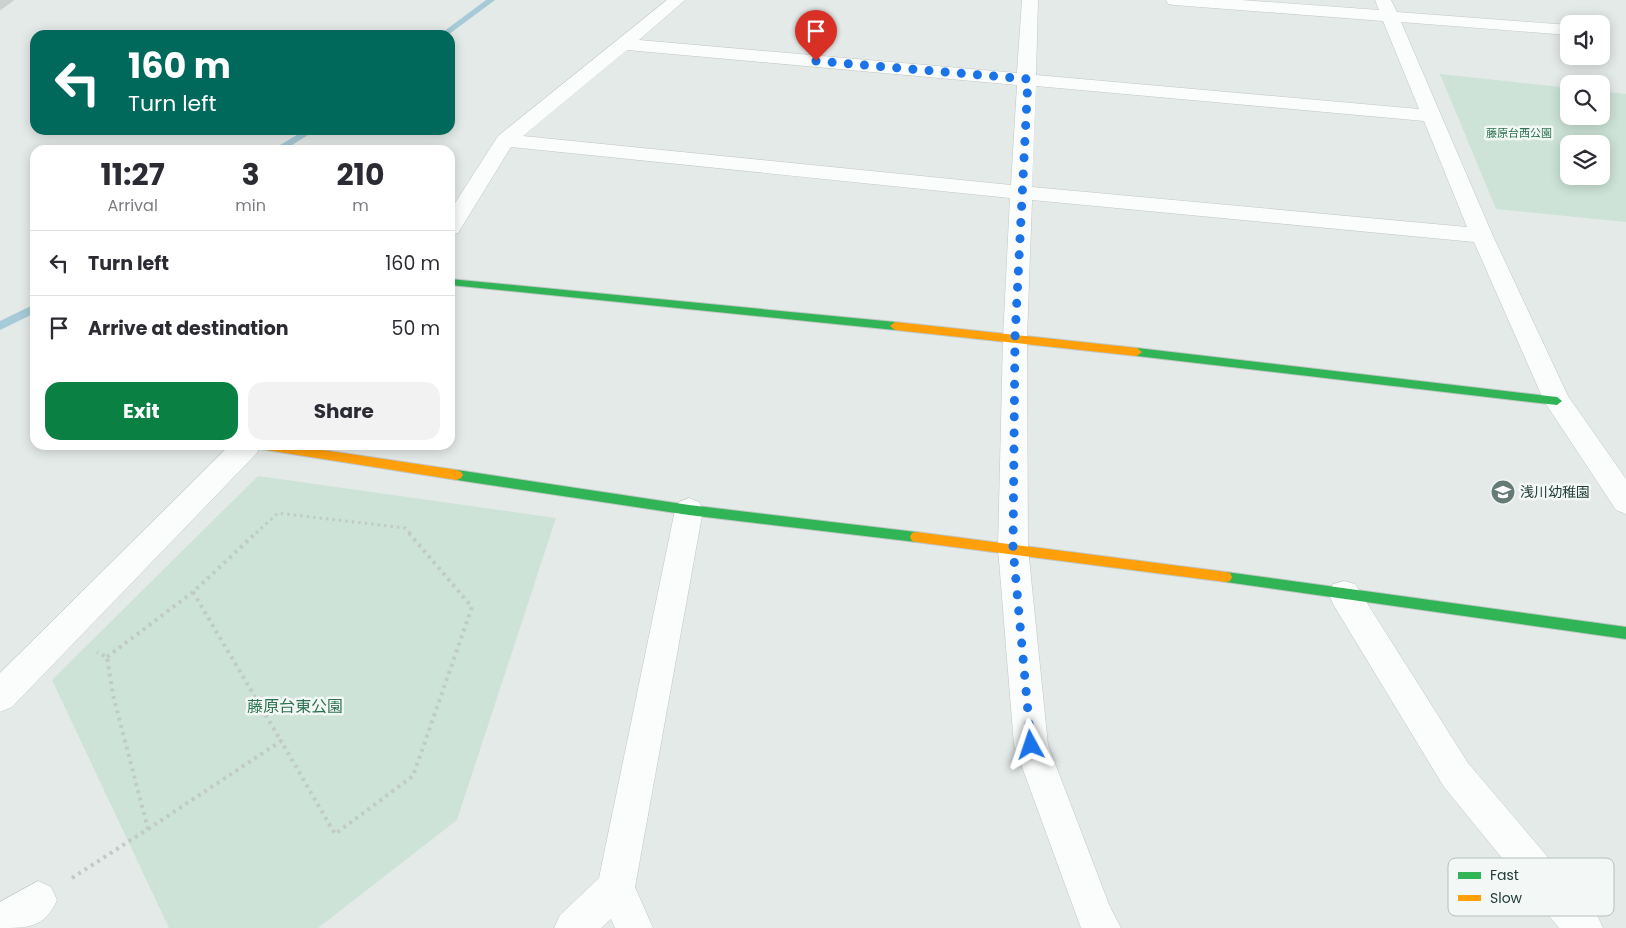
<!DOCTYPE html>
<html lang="en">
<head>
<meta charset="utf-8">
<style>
	body { margin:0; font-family:Poppins,"Noto Sans JP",sans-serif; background:#f2f2f3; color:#2b2b33; height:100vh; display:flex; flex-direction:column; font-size:19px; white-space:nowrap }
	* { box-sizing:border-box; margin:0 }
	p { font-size:16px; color:#7c7c81 }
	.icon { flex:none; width:28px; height:28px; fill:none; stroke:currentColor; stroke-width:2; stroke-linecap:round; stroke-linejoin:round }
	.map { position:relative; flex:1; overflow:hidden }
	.side { position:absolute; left:30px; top:145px; width:425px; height:305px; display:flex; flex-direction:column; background:#fff; border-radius:15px; box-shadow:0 2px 12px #0003 }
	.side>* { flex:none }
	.top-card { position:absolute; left:30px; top:30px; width:425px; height:105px; border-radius:15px; box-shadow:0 2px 12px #0003; background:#00695c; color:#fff; overflow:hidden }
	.buttons { position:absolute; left:1560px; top:15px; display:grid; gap:10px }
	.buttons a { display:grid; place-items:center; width:50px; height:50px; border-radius:10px; background:#fff; box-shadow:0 2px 12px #0003; font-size:25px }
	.pin { position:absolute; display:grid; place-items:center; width:42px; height:42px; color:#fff; margin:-51px -21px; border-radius:50% 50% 50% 0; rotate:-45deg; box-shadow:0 0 5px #0007 }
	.pin .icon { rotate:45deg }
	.me { position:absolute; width:55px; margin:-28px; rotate:355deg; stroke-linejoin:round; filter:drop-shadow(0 0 4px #0008) }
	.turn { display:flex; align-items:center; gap:18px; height:105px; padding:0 15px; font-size:22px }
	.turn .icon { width:65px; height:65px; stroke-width:2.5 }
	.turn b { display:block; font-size:35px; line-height:42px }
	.eta { display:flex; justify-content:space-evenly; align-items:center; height:85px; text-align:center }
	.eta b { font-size:30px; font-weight:700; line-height:35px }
	.button { display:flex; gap:10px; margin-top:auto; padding:10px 15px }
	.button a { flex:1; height:58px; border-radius:15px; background:#0b8043; color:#fff; font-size:20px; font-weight:700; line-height:58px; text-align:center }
	.button a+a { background:#f2f2f3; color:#2b2b33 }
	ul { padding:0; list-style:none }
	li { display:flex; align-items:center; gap:15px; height:65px; padding:0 15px; border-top:1px solid #e1e1e2 }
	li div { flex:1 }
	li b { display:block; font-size:19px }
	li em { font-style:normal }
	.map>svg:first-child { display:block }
	.green { fill:#cde3d7; fill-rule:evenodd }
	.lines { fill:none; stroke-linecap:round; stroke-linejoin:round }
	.stream { fill:#a6cad7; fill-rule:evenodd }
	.building { fill:#cbd1cf; stroke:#cdd3d1 }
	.street-casing { stroke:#c1c7c5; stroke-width:1 }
	.fast-casing { stroke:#c0c7c5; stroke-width:2 }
	.slow-casing { stroke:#c0c7c5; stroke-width:2 }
	.path-far1 { stroke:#c1cac8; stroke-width:3; stroke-dasharray:2.5 4; stroke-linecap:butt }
	.path { stroke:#c1cac8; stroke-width:4; stroke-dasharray:3 4.5; stroke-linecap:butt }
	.street { fill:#fbfcfc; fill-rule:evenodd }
	.fast { fill:#30b455; fill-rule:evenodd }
	.slow { fill:#ff9f0a; fill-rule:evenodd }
	.route { stroke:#1a73e8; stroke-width:9; stroke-dasharray:0 16.2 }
	.labels { text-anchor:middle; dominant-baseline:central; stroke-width:5; stroke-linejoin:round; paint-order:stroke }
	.far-park-label { font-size:11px; fill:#2d7351; stroke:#f3f8f6 }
	.poi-label { font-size:14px; fill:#223d39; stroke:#f3f8f6; text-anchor:start }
	.near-park-label { font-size:16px; fill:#2d7351; stroke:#f3f8f6 }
	.key { fill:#f3f8f6; stroke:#b4c0bd; stroke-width:1 }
	.key-label { font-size:14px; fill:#223d39 }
</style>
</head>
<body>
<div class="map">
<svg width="1626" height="928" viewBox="0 0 1626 928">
	<rect width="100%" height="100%" fill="#e4eae8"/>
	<g class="green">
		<path d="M1440,74L1569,88V116H1601V91L1626,94V222L1496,209ZM1569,144H1601V176H1569Z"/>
		<polygon points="258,476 556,518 457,820 318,928 169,928 52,680"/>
	</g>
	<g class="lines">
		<g class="stream">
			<polygon points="486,0 495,0 448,35 439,35"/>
			<polygon points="305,130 316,130 284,150 272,150"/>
			<polygon points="35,304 35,313 0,330 0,321"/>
		</g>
	</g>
	<polygon class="building" points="0,0 14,0 0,10"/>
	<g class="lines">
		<defs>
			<g id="street">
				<path d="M667,0H685L639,40L1017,73L1022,0H1038L1036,75L1419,109L1383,21L1174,5L1168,4L1166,0H1241L1379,10L1375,0H1391L1397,12L1569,25V35L1401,22L1493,236L1568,396L1626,479V514L1616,510L1544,401L1474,242L1032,200L1027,338L1028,548L1048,745L1110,907L1121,928H1081L1014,745L998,548L1003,338L1010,198L511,147L458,233L450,235V211L498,136ZM627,50L1017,85L1011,185L523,136ZM1036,86L1424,121L1467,227L1032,187Z"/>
				<polygon points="230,445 261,445 257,453 12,707 0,712 0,673"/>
				<polygon points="689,498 699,502 703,510 635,887 653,928 615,928 611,919 601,928 554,928 560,915 599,878 675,510 679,502"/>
				<polygon points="1344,581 1355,584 1468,763 1597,915 1603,928 1559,928 1444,787 1333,604 1329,594 1333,584"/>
				<path d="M38,881L51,887L57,900C45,928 27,928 0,928V902Z"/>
			</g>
			<g id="fast">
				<polygon points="450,279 895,322 900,326 895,330 450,285"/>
				<polygon points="1137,348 1557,397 1562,401 1557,405 1137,356 1132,352"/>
				<polygon points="457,470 689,505 916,532 920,533 922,537 920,541 916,542 689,515 457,480 453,478 451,475 453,472"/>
				<polygon points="1226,572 1626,627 1626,639 1226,582 1222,581 1220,577 1222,573"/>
			</g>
			<g id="slow">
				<polygon points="895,322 1137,348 1142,352 1137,356 895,330 890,326"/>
				<polygon points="254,445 289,445 457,470 461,472 463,475 461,478 457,480 260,449 256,448"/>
				<polygon points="916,532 1226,572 1230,573 1232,577 1230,581 1226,582 916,542 912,541 910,537 912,533"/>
			</g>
		</defs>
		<use href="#street" class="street-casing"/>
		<use href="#fast" class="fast-casing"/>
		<use href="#slow" class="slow-casing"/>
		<polyline class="path-far1" points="256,533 278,513 405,528 410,533"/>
		<g class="path">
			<polyline points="193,592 281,741"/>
			<polyline points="107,657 193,592 257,532"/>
			<polyline points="148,829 281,741 335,834 413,776 472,607 408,532"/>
			<polyline points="72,878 148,829 113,695 107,657 97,652"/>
		</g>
		<use href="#street" class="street"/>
		<use href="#fast" class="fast"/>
		<use href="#slow" class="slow"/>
	</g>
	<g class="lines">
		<polyline class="route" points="816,61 1028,79 1015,338 1013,548 1031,745"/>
	</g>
	<defs>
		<symbol id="school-disc" viewBox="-11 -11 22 22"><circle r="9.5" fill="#667a76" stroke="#f3f8f6"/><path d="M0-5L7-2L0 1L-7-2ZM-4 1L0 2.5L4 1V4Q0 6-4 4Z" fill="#fff"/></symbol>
	</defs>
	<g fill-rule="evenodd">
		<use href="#school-disc" x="1489" y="478" width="28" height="28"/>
	</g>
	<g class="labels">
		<g class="far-park-label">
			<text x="1519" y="133">藤原台西公園</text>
		</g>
		<g class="poi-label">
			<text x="1520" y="492">浅川幼稚園</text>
		</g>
		<g class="near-park-label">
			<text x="295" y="706">藤原台東公園</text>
		</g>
	</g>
	<rect x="1448" y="858" width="166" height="58" rx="8" class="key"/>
	<rect x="1458" y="872" width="23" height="7" fill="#30b455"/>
	<rect x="1458" y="895" width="23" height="6" fill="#ff9f0a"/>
	<g class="key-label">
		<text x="1490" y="880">Fast</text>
		<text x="1490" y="903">Slow</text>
	</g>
</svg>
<div class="buttons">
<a><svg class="icon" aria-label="sound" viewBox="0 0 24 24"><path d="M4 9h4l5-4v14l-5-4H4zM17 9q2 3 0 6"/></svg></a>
<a><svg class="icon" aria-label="search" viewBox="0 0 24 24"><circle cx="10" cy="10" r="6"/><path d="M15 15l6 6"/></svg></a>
<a><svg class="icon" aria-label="layers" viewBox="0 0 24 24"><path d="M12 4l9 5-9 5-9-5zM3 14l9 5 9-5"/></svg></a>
</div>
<div class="pin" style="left:816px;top:61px;background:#d93025"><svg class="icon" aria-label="arrive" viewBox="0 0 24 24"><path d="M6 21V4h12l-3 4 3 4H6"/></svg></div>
<svg class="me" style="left:1031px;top:745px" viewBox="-20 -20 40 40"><path d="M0-17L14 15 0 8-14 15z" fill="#1a73e8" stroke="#fff" stroke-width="4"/></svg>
<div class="top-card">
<div class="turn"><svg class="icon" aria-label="left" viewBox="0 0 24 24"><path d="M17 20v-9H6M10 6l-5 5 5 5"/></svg><div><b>160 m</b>Turn left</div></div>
</div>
<section class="side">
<div class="eta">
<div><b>11:27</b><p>Arrival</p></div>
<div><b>3</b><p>min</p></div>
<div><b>210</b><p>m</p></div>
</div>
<ul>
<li><svg class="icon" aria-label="left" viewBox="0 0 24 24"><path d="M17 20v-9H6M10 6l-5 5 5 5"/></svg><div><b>Turn left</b></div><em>160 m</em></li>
<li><svg class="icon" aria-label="arrive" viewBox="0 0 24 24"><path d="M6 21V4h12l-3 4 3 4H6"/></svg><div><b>Arrive at destination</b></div><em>50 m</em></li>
</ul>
<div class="button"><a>Exit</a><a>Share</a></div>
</section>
</div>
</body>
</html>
